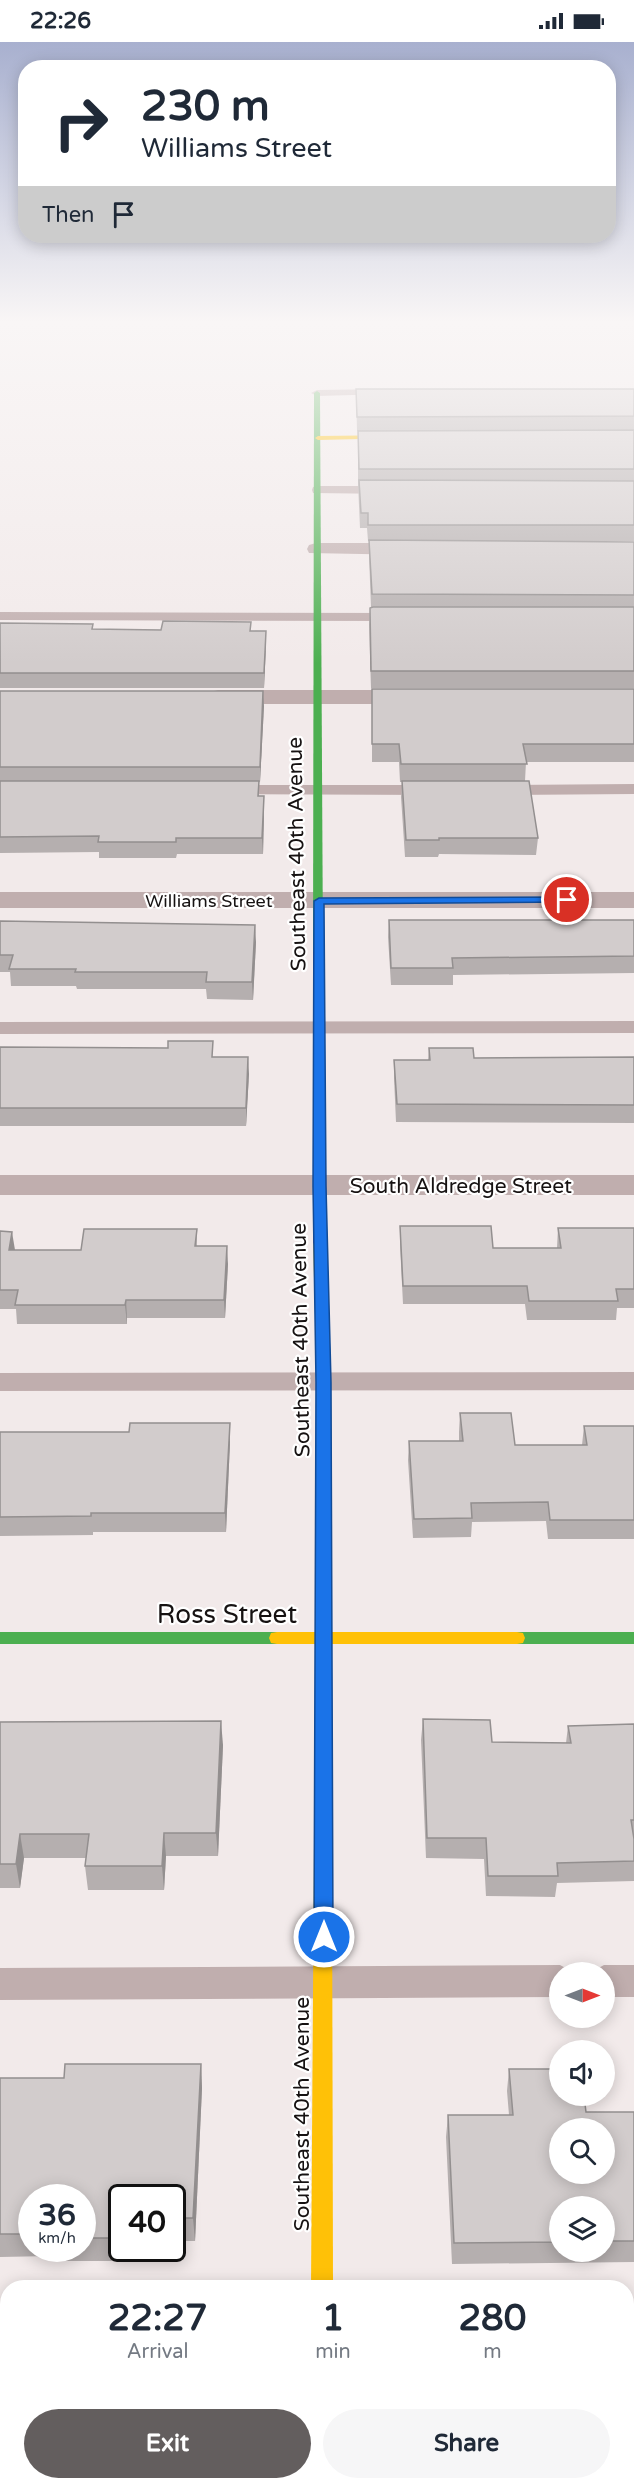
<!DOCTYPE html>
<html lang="en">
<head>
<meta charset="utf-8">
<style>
	body { margin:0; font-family:"Varela Round",sans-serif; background:#f6f6f7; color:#1f2937; height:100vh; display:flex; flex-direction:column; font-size:22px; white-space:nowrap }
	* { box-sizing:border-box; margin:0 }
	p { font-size:20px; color:#747a83 }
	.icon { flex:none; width:33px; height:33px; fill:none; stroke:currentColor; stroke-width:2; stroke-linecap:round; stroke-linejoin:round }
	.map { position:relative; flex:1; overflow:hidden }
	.sheet { position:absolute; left:0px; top:2238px; width:634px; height:210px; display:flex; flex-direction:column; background:#fff; border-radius:24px 24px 0 0; box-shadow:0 3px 15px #0003 }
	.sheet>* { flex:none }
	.guide { position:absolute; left:18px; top:18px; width:598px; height:183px; border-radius:24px; box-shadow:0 3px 15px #0003; background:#fff; color:#1f2937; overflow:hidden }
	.needle { width:39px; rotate:90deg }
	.buttons { position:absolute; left:549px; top:1920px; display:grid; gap:12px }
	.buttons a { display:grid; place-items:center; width:66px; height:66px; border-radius:50%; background:#fff; box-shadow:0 3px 15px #0003; font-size:30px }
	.speed { position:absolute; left:18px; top:2142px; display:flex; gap:12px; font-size:30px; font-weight:700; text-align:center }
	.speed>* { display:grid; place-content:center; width:78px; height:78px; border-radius:50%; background:#fff; box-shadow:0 3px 15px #0003; line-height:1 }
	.speed small { font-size:15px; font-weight:400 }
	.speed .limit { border:3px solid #111; border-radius:9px; background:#fff; color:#111 }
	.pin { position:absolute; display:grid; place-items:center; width:51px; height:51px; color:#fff; margin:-26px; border:3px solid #fff; border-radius:50%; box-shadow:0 2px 6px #0007 }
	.me { position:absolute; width:66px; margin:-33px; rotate:0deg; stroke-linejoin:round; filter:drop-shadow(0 0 4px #0008) }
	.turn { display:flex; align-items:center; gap:21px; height:126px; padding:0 24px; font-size:27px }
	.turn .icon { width:78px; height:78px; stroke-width:2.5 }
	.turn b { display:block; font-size:42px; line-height:51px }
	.then { display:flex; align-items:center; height:57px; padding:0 24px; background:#0003; gap:12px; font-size:22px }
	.eta { display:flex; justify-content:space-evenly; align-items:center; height:102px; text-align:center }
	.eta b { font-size:36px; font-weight:800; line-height:42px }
	.cta { display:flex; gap:12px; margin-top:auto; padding:12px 24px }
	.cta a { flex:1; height:69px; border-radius:36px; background:#635e5e; color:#fff; font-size:24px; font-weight:800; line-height:69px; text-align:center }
	.cta a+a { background:#f6f6f7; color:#1f2937 }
	.status { display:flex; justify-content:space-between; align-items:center; height:42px; padding:0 30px; background:#fff; direction:ltr }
	.status svg { height:16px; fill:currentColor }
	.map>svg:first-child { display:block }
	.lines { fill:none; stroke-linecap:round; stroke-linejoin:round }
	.lane { fill:#c0aeae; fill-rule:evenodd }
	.street { fill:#c0aeae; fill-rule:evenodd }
	.fast { fill:#4caf50; fill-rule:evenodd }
	.slow { fill:#ffc107; fill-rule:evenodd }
	.jam { fill:#c62828; fill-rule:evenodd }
	.wall { fill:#b5afaf; fill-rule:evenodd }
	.shaded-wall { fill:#938f8f }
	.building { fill:#d2cccc; stroke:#938f8f; stroke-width:1.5; fill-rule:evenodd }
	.route { fill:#1a73e8; stroke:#114b97; stroke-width:1.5 }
	.labels { text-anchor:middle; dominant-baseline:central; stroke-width:4.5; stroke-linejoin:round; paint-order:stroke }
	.far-street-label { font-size:18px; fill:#161212; stroke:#fff }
	.street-label { font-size:21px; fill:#161212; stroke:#fff }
	.near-street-label { font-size:26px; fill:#161212; stroke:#fff }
</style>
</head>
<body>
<div class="status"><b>22:26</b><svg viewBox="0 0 49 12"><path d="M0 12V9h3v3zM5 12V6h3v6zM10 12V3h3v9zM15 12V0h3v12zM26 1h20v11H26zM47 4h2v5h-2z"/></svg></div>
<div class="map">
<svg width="634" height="2448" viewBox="0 0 634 2448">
	<rect width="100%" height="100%" fill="#f2eaea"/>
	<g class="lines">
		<g class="lane">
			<polygon points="386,347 392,350 390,352 317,354 311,351 317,348"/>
			<polygon points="318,444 392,444 398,448 392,452 313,451 312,448 313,445"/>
			<polygon points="0,570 401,571 408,575 401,579 0,578"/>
			<polygon points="634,742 634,752 498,753 492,752 489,748 492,744 498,743"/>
			<polygon points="228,743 434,743 440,744 443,748 440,752 434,753 222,752 219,748 222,744"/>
			<polygon points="634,979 634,991 0,992 0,980"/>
			<polygon points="634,1330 634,1348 0,1349 0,1331"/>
			<polygon points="560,1923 573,1930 560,1930 560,1955 0,1958 0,1926"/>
			<polygon points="604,1923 634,1923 634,1955 604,1955 604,1930 591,1930"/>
		</g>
		<g class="street">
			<polygon points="316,501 414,501 421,503 423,507 421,511 414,513 309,511 307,507 309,503"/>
			<polygon points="218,648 415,648 423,650 426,655 423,660 415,662 218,662 210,660 207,655 210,650"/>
			<rect x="0" y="850" width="634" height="16"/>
			<rect x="0" y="1133" width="634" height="20"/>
			<rect x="627" y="2375" width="7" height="56"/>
			<rect x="0" y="2376" width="8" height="56"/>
		</g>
		<g class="fast">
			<polygon points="317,349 320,351 323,910 318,913 313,910 314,351"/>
			<polygon points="324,1523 330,1525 332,1529 332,1803 329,1809 323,1811 317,1809 314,1803 316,1529 318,1525"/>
			<polygon points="0,1590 277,1590 283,1591 285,1596 283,1601 277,1602 0,1602"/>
			<polygon points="517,1590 634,1590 634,1602 517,1602 511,1601 509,1596 511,1591"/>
			<rect x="309" y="2440" width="24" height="8"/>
		</g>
		<g class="slow">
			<polygon points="403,393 405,396 318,398 315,396 318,394"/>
			<polygon points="320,1197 327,1201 331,1340 332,1529 330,1533 324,1535 318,1533 316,1529 317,1340 313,1201"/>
			<polygon points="277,1590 517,1590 523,1591 525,1596 523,1601 517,1602 277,1602 271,1601 269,1596 271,1591"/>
			<polygon points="323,1795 329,1797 332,1803 333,2246 311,2246 314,1803 317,1797"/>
		</g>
		<polygon class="jam" points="318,907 323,910 327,1201 320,1205 313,1201 313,910"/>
	</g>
	<g class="wall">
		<polygon points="356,347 634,347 634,388 357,389"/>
		<polygon points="634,388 634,499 487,499 634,500 634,646 371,646 369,583 370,566 371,565 369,514 369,499 368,499 367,486 360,486 358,442 358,389"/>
		<polygon points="0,581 93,587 266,589 264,646 0,646"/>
		<polygon points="634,647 634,720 526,720 525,739 538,796 536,813 439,812 438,815 405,815 401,755 402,740 400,740 399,720 372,720 372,664"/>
		<polygon points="0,649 264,664 260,740 259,740 259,754 264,770 263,812 177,812 176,816 99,816 99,810 0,811"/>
		<polygon points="389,878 634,878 634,931 453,933 453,943 391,943 388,895"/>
		<polygon points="0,879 256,900 253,958 207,957 206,947 77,947 76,944 11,944 10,930 0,930"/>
		<polygon points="0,1005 213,1015 249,1032 246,1084 0,1084"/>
		<polygon points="429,1006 474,1016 634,1015 634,1081 396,1080 394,1036 394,1018 428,1018"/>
		<polygon points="400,1184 493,1206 557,1206 558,1186 634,1186 634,1266 617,1266 616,1278 527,1278 525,1262 403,1262 400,1202"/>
		<polygon points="197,1187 197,1204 228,1222 225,1276 127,1276 127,1282 17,1282 16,1267 0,1267 0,1189 15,1208 81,1208"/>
		<polygon points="460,1371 515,1403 582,1403 584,1384 634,1384 634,1497 548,1497 546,1479 472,1480 471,1495 413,1496 408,1418 409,1399 459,1399 459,1390"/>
		<polygon points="0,1390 230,1400 226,1490 93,1490 93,1493 0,1494"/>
		<polygon points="423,1677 492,1700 566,1701 568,1684 634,1682 634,1839 557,1841 555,1855 486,1854 484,1817 426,1816 421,1698"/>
		<polygon points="0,1680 223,1703 218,1814 166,1814 164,1848 88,1848 85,1824 86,1816 24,1816 20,1846 0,1846"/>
		<path d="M201,2022L202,2046L195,2199H172V2156H122V2206H130L129,2219H52L51,2214L0,2215V2036H64ZM32,2156H82V2206H32Z"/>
		<path d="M509,2027L586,2070H634V2220L452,2222L446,2095L448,2073H509L507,2049ZM560,2164H604V2210H560Z"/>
	</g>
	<g class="shaded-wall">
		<polygon points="266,589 266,603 264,646 264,631"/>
		<polygon points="263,649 264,664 260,740 260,725"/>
		<polygon points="264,754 264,770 263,812 262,796"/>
		<polygon points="255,883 256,900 253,958 252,940"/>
		<polygon points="248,1015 249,1032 246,1084 246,1066"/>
		<polygon points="12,1190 15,1208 9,1208"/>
		<polygon points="227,1204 228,1222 225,1276 224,1258"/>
		<polygon points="126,1258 127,1276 127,1282 125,1263"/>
		<polygon points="230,1381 230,1400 226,1490 225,1471"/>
		<polygon points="221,1679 223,1703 218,1814 216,1791"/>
		<polygon points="164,1791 166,1814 164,1848 162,1824"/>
		<polygon points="20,1792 24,1816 20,1846 16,1822"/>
		<polygon points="201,2022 202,2046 195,2199 193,2176"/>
		<polygon points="128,2206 130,2206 129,2219"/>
	</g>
	<g class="building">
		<polygon points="356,347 634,347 634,374 357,375"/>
		<polygon points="634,388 634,427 359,427 358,389"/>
		<polygon points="359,438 634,439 634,483 368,483 368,471 361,471"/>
		<polygon points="369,498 634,500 634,553 372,552"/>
		<polygon points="373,565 634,565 634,629 371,629 370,566"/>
		<polygon points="163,579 251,580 250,589 266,589 264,631 0,631 0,581 93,582 92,587 161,588"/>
		<polygon points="372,647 634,647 634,702 523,702 527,722 401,722 399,702 372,702"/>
		<polygon points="0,649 263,649 260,725 0,725"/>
		<polygon points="0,739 259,739 258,754 264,754 262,796 176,796 176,800 98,800 99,794 0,795"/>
		<polygon points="402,739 529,739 538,796 439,796 439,798 406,798"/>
		<polygon points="389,878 634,878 634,914 452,916 453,926 391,926"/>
		<polygon points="0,879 255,883 252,940 206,940 207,930 75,930 76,927 9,927 13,913 0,913"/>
		<polygon points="168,999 213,999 212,1015 248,1015 246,1066 0,1066 0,1005 168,1006"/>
		<polygon points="429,1006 473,1006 474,1016 634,1015 634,1063 397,1062 394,1018 430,1018"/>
		<polygon points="400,1184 491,1184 493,1206 561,1206 558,1186 634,1186 634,1247 616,1247 618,1259 529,1259 527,1244 403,1244"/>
		<polygon points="84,1187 197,1187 195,1204 227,1204 224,1258 126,1258 125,1263 15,1263 18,1248 0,1248 0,1189 12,1190 9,1208 81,1208"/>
		<polygon points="460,1371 511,1371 515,1403 587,1403 584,1384 634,1384 634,1478 550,1478 548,1460 471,1461 472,1476 414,1477 409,1399 463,1399"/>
		<polygon points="130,1381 230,1381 225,1471 91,1471 91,1474 0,1475 0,1390 129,1390"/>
		<polygon points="423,1677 490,1678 492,1700 571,1701 568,1684 634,1682 634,1778 631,1778 634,1797 634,1819 557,1821 558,1834 488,1834 486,1796 427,1796"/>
		<polygon points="221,1679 216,1791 164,1791 162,1824 85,1824 89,1792 20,1792 16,1822 0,1822 0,1680"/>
		<polygon points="65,2022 201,2022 193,2176 172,2176 172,2156 122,2156 122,2196 82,2196 82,2156 32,2156 32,2192 0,2192 0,2036 64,2036"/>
		<path d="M509,2027H560V2054H584L586,2070H634V2199H604V2164H560V2200L454,2201L448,2073H513ZM560,2086H604V2132H560Z"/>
	</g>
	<linearGradient id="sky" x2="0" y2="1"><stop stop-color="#a8b0cf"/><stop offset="0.45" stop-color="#f9f6f6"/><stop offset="1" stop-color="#f9f6f6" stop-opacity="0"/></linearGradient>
	<rect width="634" height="622" fill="url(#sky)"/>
	<polygon class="route" points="567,855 570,856 570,860 324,862 326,1144 331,1340 333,1895 330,1901 324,1903 317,1901 314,1895 316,1340 313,1144 314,859 319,856"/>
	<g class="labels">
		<g class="far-street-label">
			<text x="209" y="859">Williams Street</text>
		</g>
		<g class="street-label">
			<text transform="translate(297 812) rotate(-91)">Southeast 40th Avenue</text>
			<text x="461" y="1144">South Aldredge Street</text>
			<text transform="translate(301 1298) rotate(-91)">Southeast 40th Avenue</text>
			<text transform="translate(302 2072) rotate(-90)">Southeast 40th Avenue</text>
		</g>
		<g class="near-street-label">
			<text x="227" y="1572">Ross Street</text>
		</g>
	</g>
</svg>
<div class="buttons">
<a><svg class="needle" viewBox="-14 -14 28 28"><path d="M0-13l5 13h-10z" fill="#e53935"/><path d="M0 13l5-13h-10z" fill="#747a83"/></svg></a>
<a><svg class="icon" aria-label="sound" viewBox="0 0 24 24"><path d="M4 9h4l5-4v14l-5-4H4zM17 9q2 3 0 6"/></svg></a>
<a><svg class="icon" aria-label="search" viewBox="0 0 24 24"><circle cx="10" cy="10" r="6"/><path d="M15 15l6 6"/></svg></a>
<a><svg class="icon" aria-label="layers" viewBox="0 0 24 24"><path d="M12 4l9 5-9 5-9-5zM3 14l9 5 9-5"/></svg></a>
</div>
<div class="speed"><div>36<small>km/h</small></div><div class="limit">40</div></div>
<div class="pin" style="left:567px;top:858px;background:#d93025"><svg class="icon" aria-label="arrive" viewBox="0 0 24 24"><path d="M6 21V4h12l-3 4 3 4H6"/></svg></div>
<svg class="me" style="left:324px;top:1895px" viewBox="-20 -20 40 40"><circle r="17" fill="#1a73e8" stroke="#fff" stroke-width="3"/><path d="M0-11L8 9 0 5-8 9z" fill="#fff"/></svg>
<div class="guide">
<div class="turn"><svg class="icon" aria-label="right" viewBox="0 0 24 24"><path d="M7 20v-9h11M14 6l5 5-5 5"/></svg><div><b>230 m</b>Williams Street</div></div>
<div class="then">Then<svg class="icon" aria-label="arrive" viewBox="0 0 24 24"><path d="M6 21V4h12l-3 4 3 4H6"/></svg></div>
</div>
<section class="sheet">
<div class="eta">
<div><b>22:27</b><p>Arrival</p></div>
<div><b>1</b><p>min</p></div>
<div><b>280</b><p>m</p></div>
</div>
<div class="cta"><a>Exit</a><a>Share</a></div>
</section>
</div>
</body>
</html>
